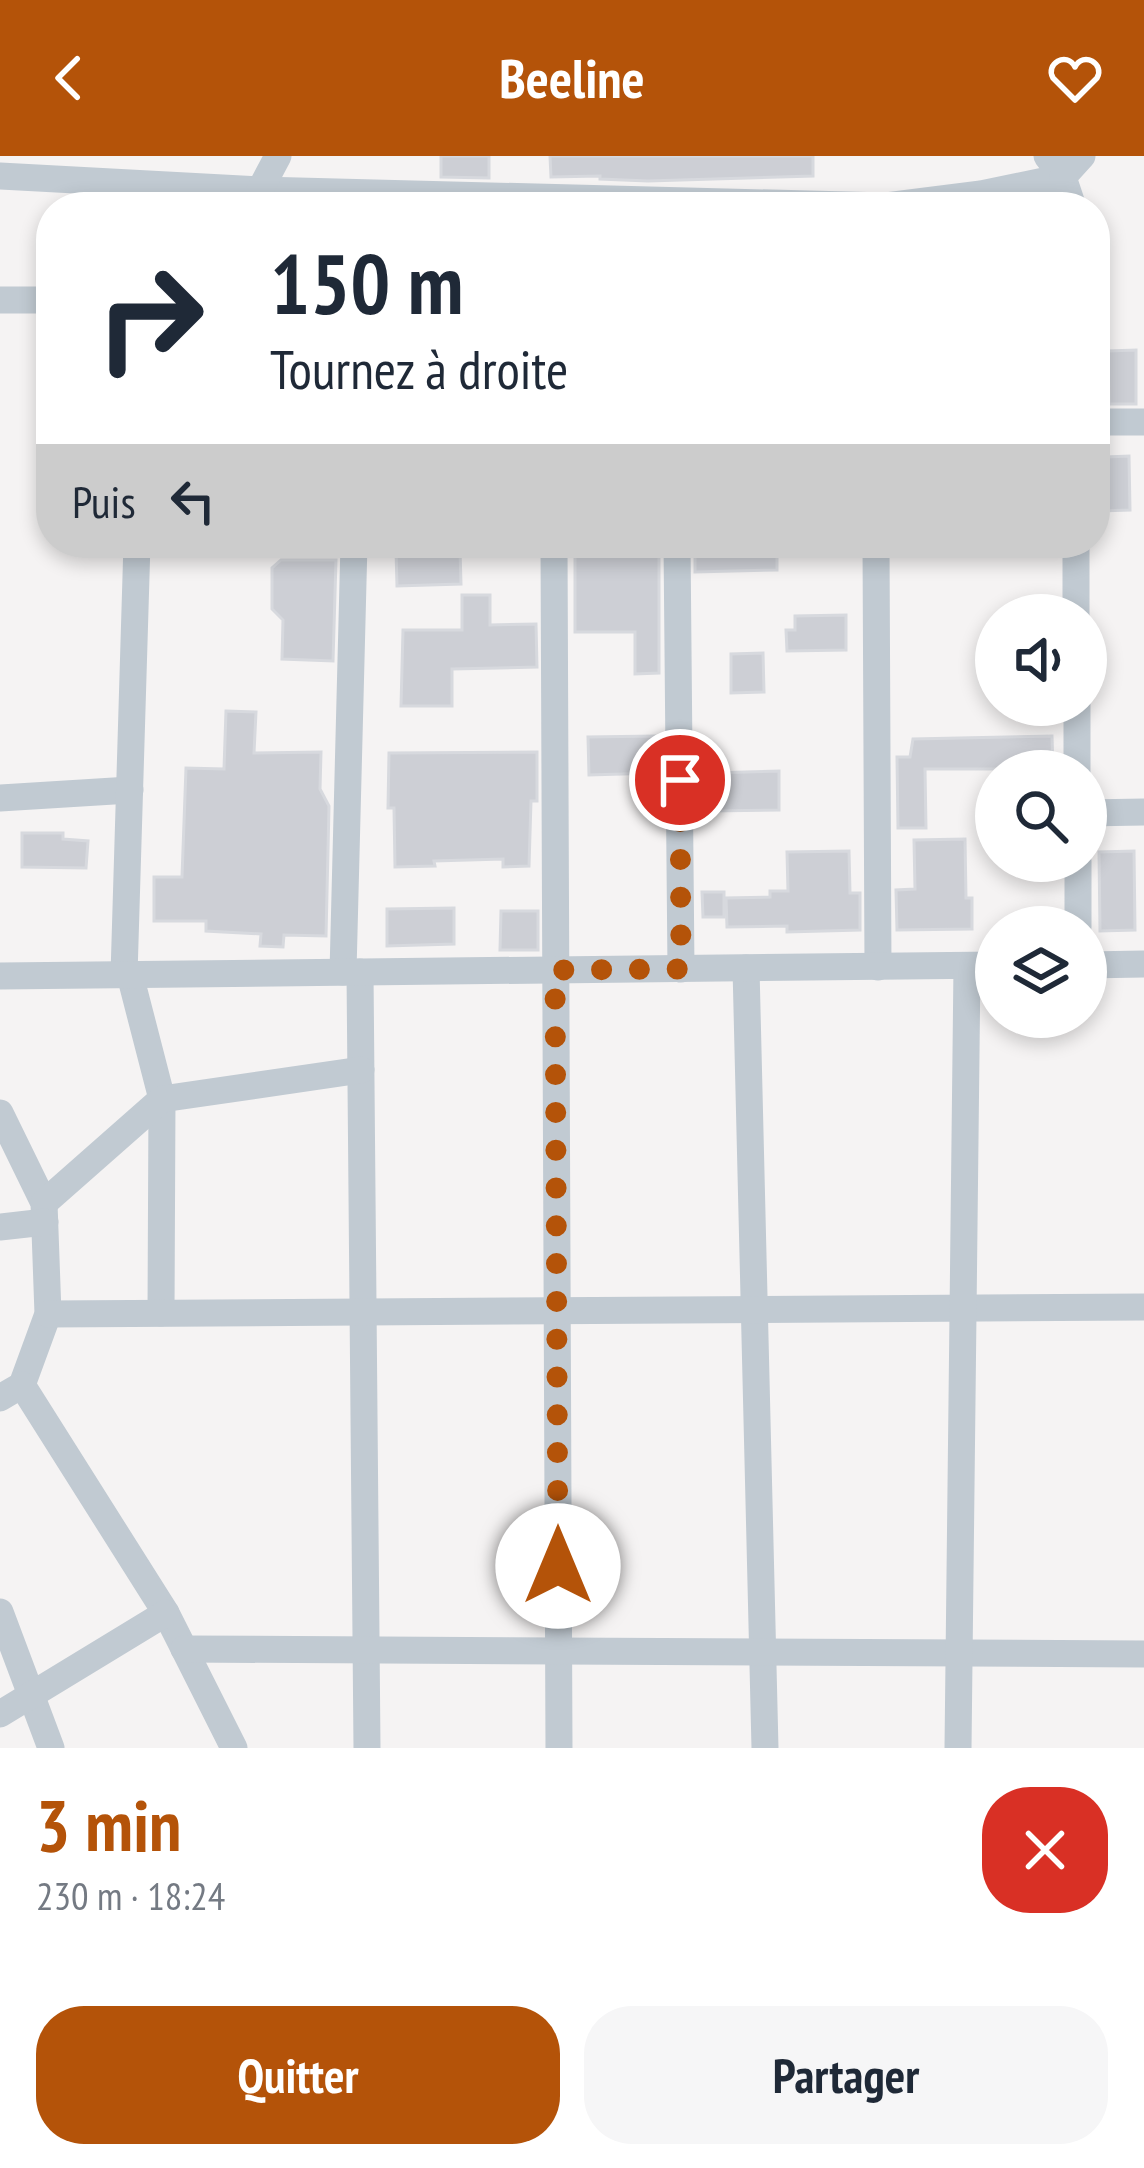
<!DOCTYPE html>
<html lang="fr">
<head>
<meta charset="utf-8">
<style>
	body { margin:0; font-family:"PT Sans Narrow",sans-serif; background:#f6f6f7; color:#1f2937; height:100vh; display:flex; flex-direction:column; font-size:45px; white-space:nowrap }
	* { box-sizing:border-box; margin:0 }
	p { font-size:39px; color:#747a83 }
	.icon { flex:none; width:66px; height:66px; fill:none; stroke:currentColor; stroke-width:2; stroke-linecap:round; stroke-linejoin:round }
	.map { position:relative; height:1592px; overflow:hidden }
	.drawer { display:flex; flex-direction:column; background:#fff; flex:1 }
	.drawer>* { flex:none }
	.guide { position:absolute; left:36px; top:36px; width:1074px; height:366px; border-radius:48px; box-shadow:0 6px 18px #0003; background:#fff; color:#1f2937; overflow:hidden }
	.fabs { position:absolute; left:975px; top:438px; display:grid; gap:24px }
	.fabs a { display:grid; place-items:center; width:132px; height:132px; border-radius:50%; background:#fff; box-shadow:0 6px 18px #0003; font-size:60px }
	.pin { position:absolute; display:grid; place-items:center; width:102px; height:102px; color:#fff; margin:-51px; border:6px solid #fff; border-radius:50%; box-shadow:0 3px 12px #0007 }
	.me { position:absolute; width:132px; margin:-66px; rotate:0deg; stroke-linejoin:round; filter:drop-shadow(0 0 9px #0008) }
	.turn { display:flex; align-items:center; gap:42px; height:252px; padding:0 36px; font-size:54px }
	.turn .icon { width:156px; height:156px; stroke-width:2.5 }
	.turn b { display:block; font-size:84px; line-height:102px }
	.then { display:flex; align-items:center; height:114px; padding:0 36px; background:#0003; gap:24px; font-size:45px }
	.round { display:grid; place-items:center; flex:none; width:126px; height:126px; border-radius:48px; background:#f6f6f7 }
	.head { display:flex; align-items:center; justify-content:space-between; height:204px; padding:0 36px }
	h1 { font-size:72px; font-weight:700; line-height:90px; color:#b45309 }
	.primary-button { display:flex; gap:24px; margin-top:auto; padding:24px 36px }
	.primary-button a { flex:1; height:138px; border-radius:48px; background:#b45309; color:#fff; font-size:48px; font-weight:700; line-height:138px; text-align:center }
	.primary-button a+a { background:#f6f6f7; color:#1f2937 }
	header { display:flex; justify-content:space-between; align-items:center; height:156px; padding:0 36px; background:#b45309; color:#fff; font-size:54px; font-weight:700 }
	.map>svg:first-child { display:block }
	.building { fill:#cdcfd5; stroke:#d7d9de; stroke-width:3 }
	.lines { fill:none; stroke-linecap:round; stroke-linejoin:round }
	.minor { stroke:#c1cad2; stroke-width:27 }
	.route { stroke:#b45309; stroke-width:21; stroke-dasharray:0 37.8 }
</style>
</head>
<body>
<header><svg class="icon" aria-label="back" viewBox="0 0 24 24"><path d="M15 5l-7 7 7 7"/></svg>Beeline<svg class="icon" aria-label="heart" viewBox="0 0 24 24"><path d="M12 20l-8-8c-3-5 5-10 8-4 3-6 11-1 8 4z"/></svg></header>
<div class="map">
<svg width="1144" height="1592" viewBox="0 0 1144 1592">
	<rect width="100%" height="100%" fill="#f5f3f3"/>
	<g class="building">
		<polygon points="441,0 489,0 489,22 441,21"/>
		<polygon points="550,0 813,0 813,20 648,25 600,23 600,20 551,21"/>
		<polygon points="1136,194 1136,248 1109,248 1108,195"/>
		<polygon points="1129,300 1130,354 1100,355 1099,318 1107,318 1106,301"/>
		<polygon points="695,387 777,387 777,414 695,416"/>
		<polygon points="659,388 659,517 635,518 635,476 575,476 575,390"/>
		<polygon points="460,393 461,428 397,430 396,394"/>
		<polygon points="281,404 336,404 333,505 282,503 283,464 272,453 272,412"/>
		<polygon points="462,439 490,439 490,469 536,468 537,511 452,513 452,550 401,550 403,474 462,474"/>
		<polygon points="846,459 846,494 787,495 786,474 795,474 795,460"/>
		<polygon points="763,497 764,536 731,537 731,498"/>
		<polygon points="226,555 256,556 254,597 321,596 320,633 329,650 326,780 284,779 283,791 260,790 261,778 206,775 206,765 154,765 154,721 182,721 186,612 224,613"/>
		<polygon points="655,580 656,617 589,619 588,581"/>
		<polygon points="1052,580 1053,613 925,613 926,672 898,672 897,601 910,601 913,583"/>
		<polygon points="537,596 537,645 531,645 529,710 503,711 503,703 434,705 435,710 395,711 394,652 388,652 389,597"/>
		<polygon points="779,615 779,654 710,655 709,617"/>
		<polygon points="22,677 63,677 63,683 88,685 86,712 22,711"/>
		<polygon points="965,683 966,742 972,742 972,773 897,774 896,734 915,733 914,684"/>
		<polygon points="849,695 850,737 860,737 860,774 787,776 787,770 727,771 726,742 770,741 770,735 788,735 787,696"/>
		<polygon points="1134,695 1135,774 1100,775 1099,696"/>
		<polygon points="702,736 724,736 724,761 703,761"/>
		<polygon points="454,752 454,788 387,790 387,753"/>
		<polygon points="501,755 538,755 538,794 500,794"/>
	</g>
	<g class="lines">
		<g class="minor">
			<polyline points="0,20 260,34 886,50 981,38 1063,21 1047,0"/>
			<polyline points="260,34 278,0"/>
			<polyline points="1073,51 1063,21 1082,0"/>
			<polyline points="0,144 51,144"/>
			<polyline points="1095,266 1144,266"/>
			<polyline points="554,387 559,1592"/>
			<polyline points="677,387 681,813"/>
			<polyline points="876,387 878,811"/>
			<polyline points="1076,387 1076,459"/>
			<polyline points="1077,549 1077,615"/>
			<polyline points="0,642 130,634"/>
			<polyline points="1086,657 1144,656"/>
			<polyline points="1078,705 1078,771"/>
			<polyline points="1086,809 1144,808"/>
			<polyline points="746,812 765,1592"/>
			<polyline points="343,816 354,387"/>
			<polyline points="360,816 367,1592"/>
			<polyline points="124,819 137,387"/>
			<polyline points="130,819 162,943 161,1157"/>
			<polyline points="0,820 996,809"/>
			<polyline points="0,957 44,1047 48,1158 22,1229 0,1242"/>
			<polyline points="44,1047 162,943 361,914"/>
			<polyline points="0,1071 45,1066"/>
			<polyline points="48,1158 1144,1151"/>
			<polyline points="22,1229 166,1457 234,1592"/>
			<polyline points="0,1456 51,1592"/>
			<polyline points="184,1493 1144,1498"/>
			<polyline points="0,1558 166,1457"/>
			<polyline points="958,1592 967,810"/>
		</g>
	</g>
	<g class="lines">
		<polyline class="route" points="558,1410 555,814 681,813 680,624"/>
	</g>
</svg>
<div class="fabs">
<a><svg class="icon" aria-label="sound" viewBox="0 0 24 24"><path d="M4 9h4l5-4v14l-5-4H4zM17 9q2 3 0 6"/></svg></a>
<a><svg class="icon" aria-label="search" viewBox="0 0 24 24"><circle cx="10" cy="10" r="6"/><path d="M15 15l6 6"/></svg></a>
<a><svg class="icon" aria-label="layers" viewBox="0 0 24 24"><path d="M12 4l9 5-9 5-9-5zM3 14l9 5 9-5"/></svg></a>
</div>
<div class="pin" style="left:680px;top:624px;background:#d93025"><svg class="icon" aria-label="arrive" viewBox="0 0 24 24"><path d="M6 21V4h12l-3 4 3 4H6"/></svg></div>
<svg class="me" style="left:558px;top:1410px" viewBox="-20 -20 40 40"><circle r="19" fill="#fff"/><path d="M0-13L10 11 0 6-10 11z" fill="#b45309"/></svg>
<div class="guide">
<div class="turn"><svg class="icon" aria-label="right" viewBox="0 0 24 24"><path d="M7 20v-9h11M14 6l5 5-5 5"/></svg><div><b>150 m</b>Tournez à droite</div></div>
<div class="then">Puis<svg class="icon" aria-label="left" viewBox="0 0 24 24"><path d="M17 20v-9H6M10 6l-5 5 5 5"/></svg></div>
</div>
</div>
<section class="drawer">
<div class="head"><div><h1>3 min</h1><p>230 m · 18:24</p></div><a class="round" style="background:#d93025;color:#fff"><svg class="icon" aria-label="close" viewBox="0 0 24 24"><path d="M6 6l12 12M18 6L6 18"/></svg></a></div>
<div class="primary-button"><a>Quitter</a><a>Partager</a></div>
</section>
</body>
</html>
